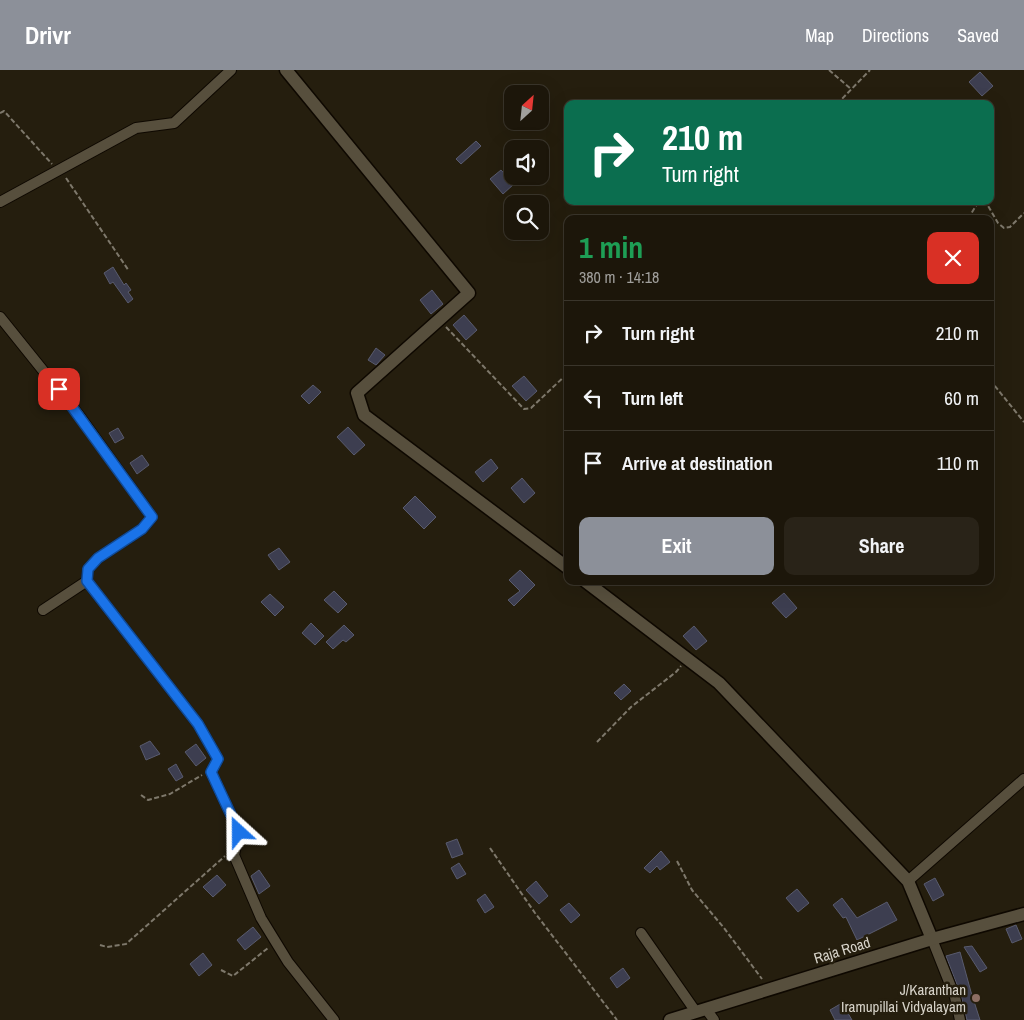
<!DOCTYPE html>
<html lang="en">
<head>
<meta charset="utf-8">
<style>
	body { margin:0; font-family:"Archivo Narrow",sans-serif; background:#292318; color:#f1f3f6; height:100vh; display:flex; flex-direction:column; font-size:19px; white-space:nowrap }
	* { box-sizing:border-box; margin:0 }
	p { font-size:16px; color:#a09f9c }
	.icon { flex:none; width:28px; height:28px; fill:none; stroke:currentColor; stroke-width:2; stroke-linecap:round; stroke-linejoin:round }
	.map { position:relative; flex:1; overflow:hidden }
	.details { position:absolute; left:564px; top:145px; width:430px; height:370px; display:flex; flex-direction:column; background:#1c160a; border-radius:10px; box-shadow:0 5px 20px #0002,0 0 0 1px #3a352b }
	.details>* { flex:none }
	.guide { position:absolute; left:564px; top:30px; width:430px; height:105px; border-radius:10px; box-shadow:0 5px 20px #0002,0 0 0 1px #3a352b; background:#0b6e4f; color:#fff; overflow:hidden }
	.needle { width:32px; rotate:27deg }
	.controls { position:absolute; left:504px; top:15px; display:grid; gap:10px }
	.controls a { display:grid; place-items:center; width:45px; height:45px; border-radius:10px; background:#1c160a; box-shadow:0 5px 20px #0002,0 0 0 1px #3a352b; font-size:25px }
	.pin { position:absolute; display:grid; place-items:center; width:42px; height:42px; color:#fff; margin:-21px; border-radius:10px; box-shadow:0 2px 8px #0006 }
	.me { position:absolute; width:55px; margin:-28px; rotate:336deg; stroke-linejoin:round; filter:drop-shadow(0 0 4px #0008) }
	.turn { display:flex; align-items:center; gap:18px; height:105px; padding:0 15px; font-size:22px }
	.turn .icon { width:65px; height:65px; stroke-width:2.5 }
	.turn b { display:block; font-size:35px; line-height:42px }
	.round { display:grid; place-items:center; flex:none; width:52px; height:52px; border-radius:10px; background:#292318 }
	.headline { display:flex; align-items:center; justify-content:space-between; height:85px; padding:0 15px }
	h1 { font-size:30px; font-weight:700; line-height:38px; color:#1e9e55 }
	.cta { display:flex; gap:10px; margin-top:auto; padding:10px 15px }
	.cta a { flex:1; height:58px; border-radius:10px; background:#8c9099; color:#fff; font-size:20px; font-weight:700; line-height:58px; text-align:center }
	.cta a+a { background:#292318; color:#f1f3f6 }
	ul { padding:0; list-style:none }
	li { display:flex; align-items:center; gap:15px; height:65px; padding:0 15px; border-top:1px solid #3a352b }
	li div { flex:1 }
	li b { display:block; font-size:19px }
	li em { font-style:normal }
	header { display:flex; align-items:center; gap:30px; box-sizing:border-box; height:70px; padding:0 25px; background:#8c9099; color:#fff }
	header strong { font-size:24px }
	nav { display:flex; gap:28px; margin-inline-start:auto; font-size:18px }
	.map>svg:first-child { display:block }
	.building { fill:#3d3e50; stroke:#595b6e }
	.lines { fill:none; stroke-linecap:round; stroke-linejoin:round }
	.minor-casing { stroke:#0e0800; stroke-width:12 }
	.tertiary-casing { stroke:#0e0800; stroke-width:15 }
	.path { stroke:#7e786b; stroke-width:2; stroke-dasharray:5 2.5; stroke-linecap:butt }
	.minor { stroke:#574f3d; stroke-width:10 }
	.tertiary { stroke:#574f3d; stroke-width:12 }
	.route-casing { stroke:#114b97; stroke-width:12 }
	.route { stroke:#1a73e8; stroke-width:9 }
	.education-dot { fill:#8d6e63; stroke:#251e0e; stroke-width:2 }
	.labels { text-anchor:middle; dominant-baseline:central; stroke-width:5; stroke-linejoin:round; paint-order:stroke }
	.street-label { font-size:15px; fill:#d7d3c9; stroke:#251e0e }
	.poi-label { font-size:15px; fill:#d7d3c9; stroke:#251e0e; text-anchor:end }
</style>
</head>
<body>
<header>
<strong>Drivr</strong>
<nav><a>Map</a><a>Directions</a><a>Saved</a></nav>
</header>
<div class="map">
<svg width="1024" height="950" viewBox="0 0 1024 950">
	<rect width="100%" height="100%" fill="#251e0e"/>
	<g class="building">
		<polygon points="980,2 993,16 982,26 969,12"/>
		<polygon points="476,71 481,76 461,94 456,89"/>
		<polygon points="501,100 514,114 503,124 490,109"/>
		<polygon points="113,197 124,215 126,213 131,220 128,222 133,229 128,233 113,212 110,214 104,203"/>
		<polygon points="432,220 443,234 431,244 420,230"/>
		<polygon points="464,245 477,260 466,270 453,255"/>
		<polygon points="376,278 385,285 376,295 368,290"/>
		<polygon points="524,306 537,321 526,331 512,316"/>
		<polygon points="313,315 321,322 309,334 301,326"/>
		<polygon points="348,357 365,375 354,385 337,367"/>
		<polygon points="118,358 124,368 115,373 109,363"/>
		<polygon points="142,385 149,395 137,404 130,393"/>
		<polygon points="491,389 498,398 483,412 475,402"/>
		<polygon points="522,408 535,423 524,433 511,418"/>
		<polygon points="415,426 436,447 424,459 403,438"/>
		<polygon points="279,478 290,492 279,500 268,485"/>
		<polygon points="520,500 535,515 514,536 508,530 520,521 509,510"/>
		<polygon points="334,521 347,534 338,543 324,530"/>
		<polygon points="784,523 797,538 786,548 772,533"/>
		<polygon points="270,524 284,537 275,546 261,532"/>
		<polygon points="311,553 324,566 315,575 302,563"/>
		<polygon points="344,555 354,565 346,572 343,570 333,579 326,572"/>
		<polygon points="694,556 707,571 696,580 683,566"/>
		<polygon points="624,614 631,621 621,630 614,623"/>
		<polygon points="150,671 160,684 146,690 140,676"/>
		<polygon points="196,674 206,688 196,696 185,682"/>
		<polygon points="176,694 183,707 176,711 168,699"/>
		<polygon points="457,769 463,784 452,788 446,773"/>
		<polygon points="661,781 670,792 660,800 657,796 650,803 644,798"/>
		<polygon points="459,793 466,804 457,809 451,798"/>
		<polygon points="259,800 270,816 259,824 251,806"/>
		<polygon points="217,805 226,815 213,827 203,817"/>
		<polygon points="935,808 944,825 933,831 924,814"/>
		<polygon points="536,811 548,826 539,834 526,820"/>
		<polygon points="797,819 809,833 798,842 786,828"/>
		<polygon points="485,824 494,837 485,843 477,830"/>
		<polygon points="842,828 857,848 887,832 897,850 857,870 846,847 843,848 833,835"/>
		<polygon points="569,833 580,845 571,853 560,840"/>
		<polygon points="1016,855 1022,869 1012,873 1006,859"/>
		<polygon points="253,857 261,867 245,880 237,870"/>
		<polygon points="972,876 987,898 980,902 964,877"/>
		<polygon points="960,882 971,922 980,950 967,950 961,925 946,886"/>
		<polygon points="203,883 212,895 199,906 190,894"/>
		<polygon points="623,898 630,908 617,918 610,908"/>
		<polygon points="842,933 852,950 835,950 830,940"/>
	</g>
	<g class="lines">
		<defs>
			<g id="minor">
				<polyline points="0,132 136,58 174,53 231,0"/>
				<polyline points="0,247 78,344 152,447 142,459 98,488 88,499 87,511"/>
				<polyline points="43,540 87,511 198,654 218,689 211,702 239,762 234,785 261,848 288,892 334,950"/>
				<polyline points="908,811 1024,709"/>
				<polyline points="641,863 696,942"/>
				<polyline points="932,869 955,927 960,950"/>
				<polyline points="706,939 714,950"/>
			</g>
			<g id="tertiary">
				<polyline points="286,0 469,223 357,323 364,345 568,498"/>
				<polyline points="585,511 719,613 908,811 932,869"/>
				<polyline points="670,950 932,869 1024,844"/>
			</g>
		</defs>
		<use href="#minor" class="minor-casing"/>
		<use href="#tertiary" class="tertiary-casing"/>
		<g class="path">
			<polyline points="829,0 851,19"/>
			<polyline points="837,34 870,0"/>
			<polyline points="0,43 4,41 52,94"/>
			<polyline points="66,108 129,201"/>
			<polyline points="968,149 977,134 987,134 998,153 1004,158 1010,157 1024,143"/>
			<polyline points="446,257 524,339 531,338 568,303"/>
			<polyline points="990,310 1024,352"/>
			<polyline points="597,672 631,637 676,602 681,596"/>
			<polyline points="141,725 148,730 170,724 202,705"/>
			<polyline points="490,778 535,843 617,950"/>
			<polyline points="677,791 692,820 724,858 762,909"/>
			<polyline points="100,875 107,877 126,874 225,786"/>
			<polyline points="221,900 233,906 268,878"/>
		</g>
		<use href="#minor" class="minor"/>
		<use href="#tertiary" class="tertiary"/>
	</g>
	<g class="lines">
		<defs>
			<polyline id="route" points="59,319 152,447 142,459 98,488 88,499 87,511 198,654 218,689 211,702 239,762"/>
		</defs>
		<use href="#route" class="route-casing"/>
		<use href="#route" class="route"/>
	</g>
	<circle class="education-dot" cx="976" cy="928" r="5"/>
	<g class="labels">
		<g class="street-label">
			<text transform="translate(842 880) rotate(-17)">Raja Road</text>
		</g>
		<g class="poi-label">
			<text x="966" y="919">J/Karanthan<tspan x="966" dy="17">Iramupillai Vidyalayam</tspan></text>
		</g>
	</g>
</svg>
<div class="controls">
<a><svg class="needle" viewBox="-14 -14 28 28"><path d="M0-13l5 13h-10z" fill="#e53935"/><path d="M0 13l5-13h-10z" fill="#a09f9c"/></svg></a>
<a><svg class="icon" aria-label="sound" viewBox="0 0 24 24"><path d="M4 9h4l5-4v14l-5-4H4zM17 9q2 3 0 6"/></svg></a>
<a><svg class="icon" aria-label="search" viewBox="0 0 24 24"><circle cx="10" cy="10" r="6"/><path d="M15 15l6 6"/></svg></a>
</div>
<div class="pin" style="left:59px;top:319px;background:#d93025"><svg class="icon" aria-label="arrive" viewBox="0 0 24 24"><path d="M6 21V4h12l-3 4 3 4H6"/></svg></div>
<svg class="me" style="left:239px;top:762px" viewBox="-20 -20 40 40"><path d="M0-17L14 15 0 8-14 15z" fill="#1a73e8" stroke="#fff" stroke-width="4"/></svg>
<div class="guide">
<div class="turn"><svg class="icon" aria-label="right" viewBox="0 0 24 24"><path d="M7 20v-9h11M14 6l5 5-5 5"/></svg><div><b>210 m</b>Turn right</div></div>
</div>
<section class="details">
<div class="headline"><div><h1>1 min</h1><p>380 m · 14:18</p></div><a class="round" style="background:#d93025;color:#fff"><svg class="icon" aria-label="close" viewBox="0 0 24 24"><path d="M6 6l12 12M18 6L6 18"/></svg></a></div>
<ul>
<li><svg class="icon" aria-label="right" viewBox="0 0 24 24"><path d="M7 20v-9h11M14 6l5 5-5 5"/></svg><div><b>Turn right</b></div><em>210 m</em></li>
<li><svg class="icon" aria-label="left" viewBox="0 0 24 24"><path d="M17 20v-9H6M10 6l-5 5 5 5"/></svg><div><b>Turn left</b></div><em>60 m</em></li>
<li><svg class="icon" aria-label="arrive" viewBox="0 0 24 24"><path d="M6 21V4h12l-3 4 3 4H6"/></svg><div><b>Arrive at destination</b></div><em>110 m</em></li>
</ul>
<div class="cta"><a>Exit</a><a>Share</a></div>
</section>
</div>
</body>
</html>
